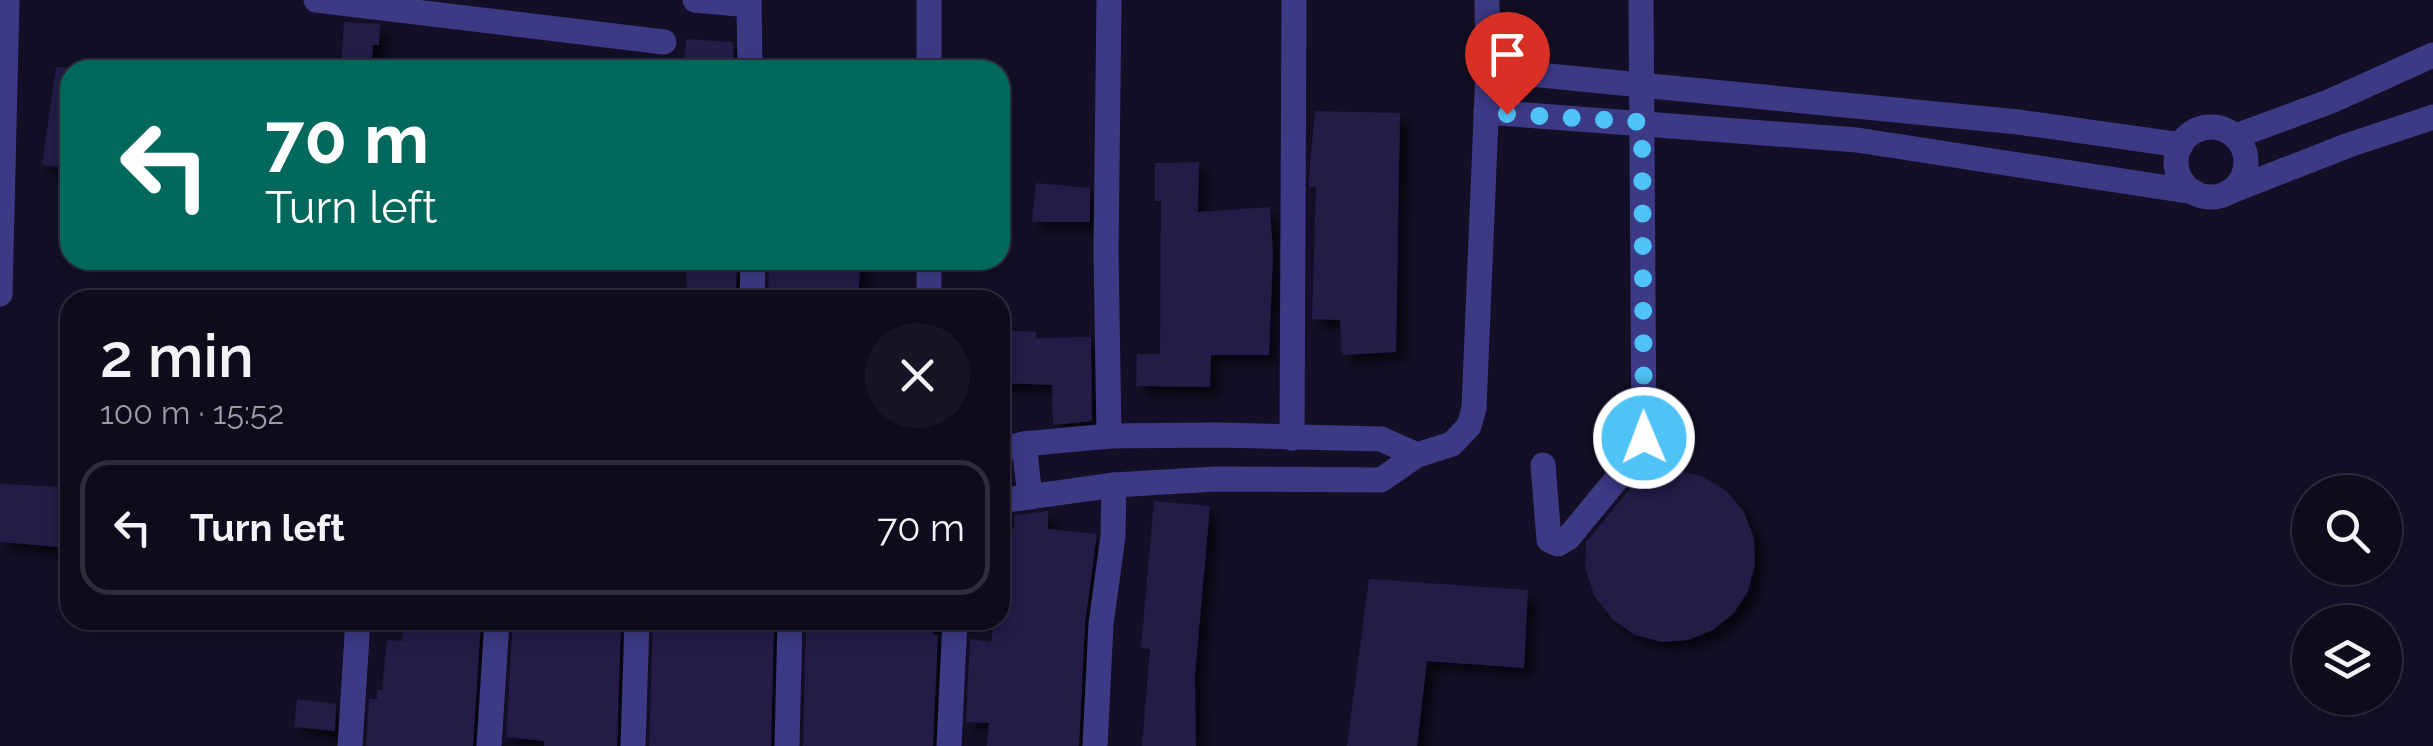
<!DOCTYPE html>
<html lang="en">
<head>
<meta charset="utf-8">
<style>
	body { margin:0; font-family:Raleway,sans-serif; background:#171425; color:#f1f3f6; height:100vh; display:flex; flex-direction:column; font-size:38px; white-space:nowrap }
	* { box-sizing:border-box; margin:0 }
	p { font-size:32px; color:#9b9ba3 }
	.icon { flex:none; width:55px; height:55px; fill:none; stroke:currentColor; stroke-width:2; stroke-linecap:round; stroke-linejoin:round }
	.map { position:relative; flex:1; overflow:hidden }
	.panel { position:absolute; left:60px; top:290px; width:950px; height:340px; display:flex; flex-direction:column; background:#0e0b1c; border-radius:30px; box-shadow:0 5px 15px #0003,0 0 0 2px #2e2b3b }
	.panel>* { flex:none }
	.guide { position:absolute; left:60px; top:60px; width:950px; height:210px; border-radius:30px; box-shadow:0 5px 15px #0003,0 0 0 2px #2e2b3b; background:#00695c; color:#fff; overflow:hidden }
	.fabs { position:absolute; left:2292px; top:475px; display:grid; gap:20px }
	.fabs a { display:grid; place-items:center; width:110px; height:110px; border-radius:50%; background:#0e0b1c; box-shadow:0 5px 15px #0003,0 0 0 2px #2e2b3b; font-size:50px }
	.pin { position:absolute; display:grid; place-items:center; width:85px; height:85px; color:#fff; margin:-102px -42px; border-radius:50% 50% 50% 0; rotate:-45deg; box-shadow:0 0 10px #0007 }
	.pin .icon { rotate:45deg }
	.me { position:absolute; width:110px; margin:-55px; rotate:359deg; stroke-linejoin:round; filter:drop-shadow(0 0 8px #0008) }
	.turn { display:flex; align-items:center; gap:35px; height:210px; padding:0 40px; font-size:45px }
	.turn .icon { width:130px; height:130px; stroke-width:2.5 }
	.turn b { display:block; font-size:70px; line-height:85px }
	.round { display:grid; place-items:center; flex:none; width:105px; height:105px; border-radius:52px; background:#171425 }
	.overview { display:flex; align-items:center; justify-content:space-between; height:170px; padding:0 40px }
	h1 { font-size:60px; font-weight:600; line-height:75px }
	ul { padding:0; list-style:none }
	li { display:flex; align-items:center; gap:30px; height:135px; margin:0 20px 15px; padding:0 20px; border:5px solid #2e2b3b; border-radius:30px }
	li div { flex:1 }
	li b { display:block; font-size:38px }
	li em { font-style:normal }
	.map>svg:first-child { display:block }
	.building { fill:#241b47; filter:url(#shadow) }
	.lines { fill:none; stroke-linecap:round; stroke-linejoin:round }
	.street { stroke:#3d3a85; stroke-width:25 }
	.route { stroke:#4fc3f7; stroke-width:18; stroke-dasharray:0 32.4 }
</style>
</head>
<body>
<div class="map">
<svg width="2433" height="746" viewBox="0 0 2433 746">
	<defs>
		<filter id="shadow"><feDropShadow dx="9" dy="9" stdDeviation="5" flood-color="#0009"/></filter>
	</defs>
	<rect width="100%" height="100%" fill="#130f26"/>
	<g class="building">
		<polygon points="344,22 380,24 379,45 373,45 371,70 341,70"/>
		<polygon points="686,39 733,42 734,70 684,70"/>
		<polygon points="56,67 70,68 70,169 42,165"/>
		<polygon points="1315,111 1400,113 1396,352 1342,355 1340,320 1312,319 1316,187 1309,187 1310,164"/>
		<polygon points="1199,162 1198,212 1270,207 1273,254 1269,355 1211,355 1210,387 1136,386 1137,354 1160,354 1161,201 1155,201 1155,163"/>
		<polygon points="1036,183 1090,188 1090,222 1032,222"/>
		<polygon points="687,260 737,260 736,291 686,289"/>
		<polygon points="769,260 861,260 858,300 768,300"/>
		<polygon points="1000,330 1036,332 1036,338 1091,337 1092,421 1053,425 1052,385 1000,383"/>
		<polygon points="1673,470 1702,476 1727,491 1744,512 1754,538 1755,564 1748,591 1734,613 1713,630 1688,640 1662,642 1635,635 1613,620 1595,597 1585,568 1586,542 1641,475"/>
		<polygon points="0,484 64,487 59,547 0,542"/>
		<polygon points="1154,501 1210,506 1195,675 1196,746 1142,746 1150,649 1141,648"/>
		<polygon points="1048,511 1048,529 1097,534 1085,623 1079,746 987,746 989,723 966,722 970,639 991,642 994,620 1000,620 1000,528 1014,529 1015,515"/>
		<polygon points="1369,579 1528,590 1524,668 1427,661 1417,746 1347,746"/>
		<polygon points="404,620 481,620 473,746 366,746 369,699 377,699 377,690 382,690 387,640 402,641"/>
		<polygon points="513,620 621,620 617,746 544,746 544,741 506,737"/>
		<polygon points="653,620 774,620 771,746 649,746"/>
		<polygon points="806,620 934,620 933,634 938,635 933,746 803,746"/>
		<polygon points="297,699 336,704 335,731 294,727"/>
	</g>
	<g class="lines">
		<g class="street">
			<polyline points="316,0 664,42"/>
			<polyline points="695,0 749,5"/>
			<polyline points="749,0 750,70"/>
			<polyline points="1109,0 1106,251 1109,436"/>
			<polyline points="929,70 929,0"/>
			<polyline points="1488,70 2018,122 2181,145"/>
			<polyline points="1486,112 1857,140 2194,192"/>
			<circle cx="2211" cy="162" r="35"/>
			<polyline points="2236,136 2331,101 2433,55"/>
			<polyline points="2231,191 2349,145 2433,117"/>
			<polyline points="929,260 929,300"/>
			<polyline points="0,294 7,0"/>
			<polyline points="752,300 753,260"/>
			<polyline points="1292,438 1294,0"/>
			<polyline points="1024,444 1030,497"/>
			<polyline points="1000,450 1024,444 1109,436 1217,435 1381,439 1417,455"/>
			<polyline points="1543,465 1549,540 1558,544 1568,538 1639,452 1644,438 1641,0"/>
			<polyline points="1000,501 1114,485 1215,479 1381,480 1417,455 1452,444 1469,426 1474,408 1488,70 1487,0"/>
			<polyline points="350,746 358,620"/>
			<polyline points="489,746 497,620"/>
			<polyline points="633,746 637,620"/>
			<polyline points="787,746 790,620"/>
			<polyline points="949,746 955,620"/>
			<polyline points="1095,746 1101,624 1113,536 1114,485"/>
		</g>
	</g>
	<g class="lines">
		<polyline class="route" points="1507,114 1642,122 1644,438"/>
	</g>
</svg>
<div class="fabs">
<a><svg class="icon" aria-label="search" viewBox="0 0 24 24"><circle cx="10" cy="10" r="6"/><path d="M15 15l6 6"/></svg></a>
<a><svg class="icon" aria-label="layers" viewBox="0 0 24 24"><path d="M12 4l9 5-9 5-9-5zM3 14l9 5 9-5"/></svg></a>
</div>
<div class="pin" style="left:1507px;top:114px;background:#d93025"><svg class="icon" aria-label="arrive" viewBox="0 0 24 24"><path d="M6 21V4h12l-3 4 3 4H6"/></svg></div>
<svg class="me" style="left:1644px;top:438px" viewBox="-20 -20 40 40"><circle r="17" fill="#4fc3f7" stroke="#fff" stroke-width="3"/><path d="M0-11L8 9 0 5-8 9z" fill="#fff"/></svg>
<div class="guide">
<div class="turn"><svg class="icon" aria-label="left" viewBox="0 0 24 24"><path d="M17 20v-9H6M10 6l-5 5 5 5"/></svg><div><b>70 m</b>Turn left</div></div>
</div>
<section class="panel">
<div class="overview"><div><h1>2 min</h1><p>100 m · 15:52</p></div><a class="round"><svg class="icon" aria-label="close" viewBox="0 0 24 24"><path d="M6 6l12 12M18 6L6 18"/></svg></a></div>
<ul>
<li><svg class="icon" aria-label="left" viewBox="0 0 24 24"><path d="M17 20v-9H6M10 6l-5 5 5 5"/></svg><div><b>Turn left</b></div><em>70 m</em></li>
</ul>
</section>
</div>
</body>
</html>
